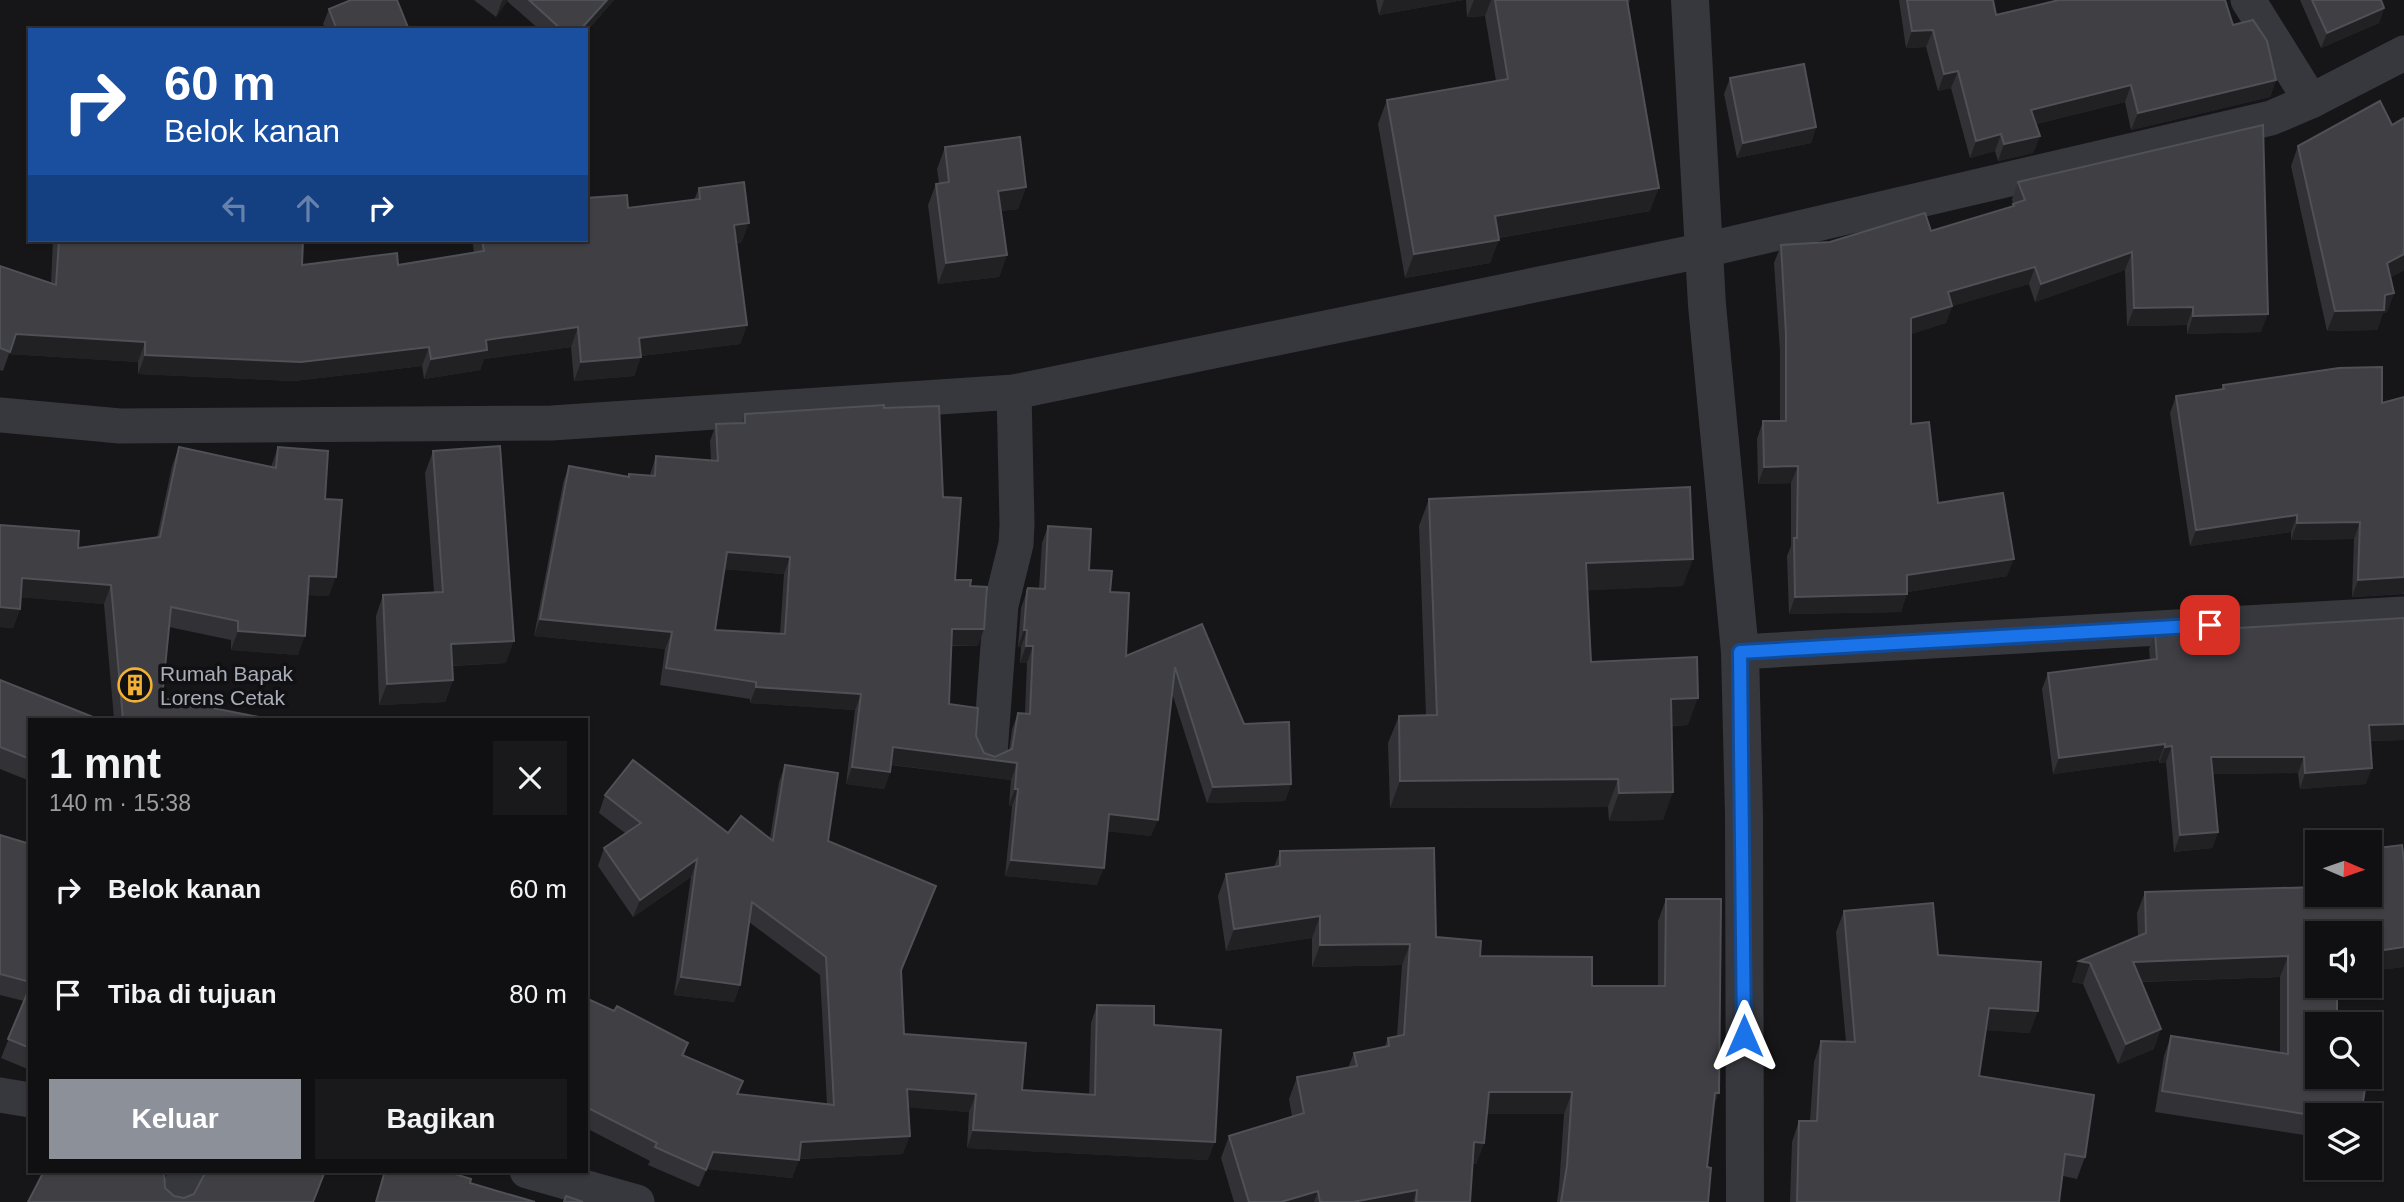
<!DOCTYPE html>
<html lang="id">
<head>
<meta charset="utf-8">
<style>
	body { margin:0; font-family:Arial,sans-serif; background:#19191b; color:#f1f3f6; height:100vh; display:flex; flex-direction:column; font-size:26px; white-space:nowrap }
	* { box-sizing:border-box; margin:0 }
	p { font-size:23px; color:#9c9d9f }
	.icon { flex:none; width:38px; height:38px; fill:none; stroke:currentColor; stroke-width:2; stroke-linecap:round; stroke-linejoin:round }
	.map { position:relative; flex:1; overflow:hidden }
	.side { position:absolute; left:28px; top:718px; width:560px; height:455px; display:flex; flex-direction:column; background:#101012; border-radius:0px; box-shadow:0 2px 5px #0004,0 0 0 2px #303032 }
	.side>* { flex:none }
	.hud { position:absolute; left:28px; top:28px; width:560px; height:214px; border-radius:0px; box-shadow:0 2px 5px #0004,0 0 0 2px #303032; background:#1a4fa0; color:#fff; overflow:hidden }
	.needle { width:46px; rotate:92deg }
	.fabs { position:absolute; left:2305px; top:830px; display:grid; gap:14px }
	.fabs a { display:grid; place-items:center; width:77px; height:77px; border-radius:0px; background:#101012; box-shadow:0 2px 5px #0004,0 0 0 2px #303032; font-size:35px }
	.pin { position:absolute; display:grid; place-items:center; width:60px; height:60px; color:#fff; margin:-30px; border-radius:14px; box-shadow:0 4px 10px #0006 }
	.me { position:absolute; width:77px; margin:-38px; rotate:0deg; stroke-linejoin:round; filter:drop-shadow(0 0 5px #0008) }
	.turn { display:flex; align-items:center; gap:24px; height:147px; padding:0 21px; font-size:32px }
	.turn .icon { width:91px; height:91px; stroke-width:2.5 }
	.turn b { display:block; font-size:49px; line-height:60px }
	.lanes { display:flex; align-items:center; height:66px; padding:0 21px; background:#0003; justify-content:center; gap:35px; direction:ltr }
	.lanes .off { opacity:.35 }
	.round { display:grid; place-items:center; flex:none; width:74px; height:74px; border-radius:0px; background:#19191b }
	.overview { display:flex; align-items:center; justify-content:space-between; height:119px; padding:0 21px }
	h1 { font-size:42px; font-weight:700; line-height:52px }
	.button { display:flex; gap:14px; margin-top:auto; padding:14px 21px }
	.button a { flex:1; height:80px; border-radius:0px; background:#8c9099; color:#fff; font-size:28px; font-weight:700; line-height:80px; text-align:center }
	.button a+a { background:#19191b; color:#f1f3f6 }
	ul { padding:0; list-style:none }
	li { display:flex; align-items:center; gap:21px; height:105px; padding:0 21px }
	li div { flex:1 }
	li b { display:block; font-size:26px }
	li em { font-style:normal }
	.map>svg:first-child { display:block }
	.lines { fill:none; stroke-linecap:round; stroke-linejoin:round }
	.minor { stroke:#37383d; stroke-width:35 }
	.tertiary { stroke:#37383d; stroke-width:38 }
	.wall { fill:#323236; fill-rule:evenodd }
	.shaded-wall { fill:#212124 }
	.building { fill:#3f3f44; stroke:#4f5156; stroke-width:2; fill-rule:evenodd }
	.route-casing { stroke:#114b97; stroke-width:18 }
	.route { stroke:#1a73e8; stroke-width:12 }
	.labels { text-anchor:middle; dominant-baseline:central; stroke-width:7; stroke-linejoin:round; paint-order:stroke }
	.poi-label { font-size:21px; fill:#a8adb8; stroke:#111113; text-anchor:start }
</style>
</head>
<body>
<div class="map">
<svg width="2404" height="1202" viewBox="0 0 2404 1202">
	<rect width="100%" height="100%" fill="#161618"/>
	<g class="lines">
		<g class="minor">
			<polyline points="2248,0 2311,101"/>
			<polyline points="0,415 120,426 552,423 1014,392 1705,250 2271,118 2311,101 2404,53"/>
			<polyline points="1740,652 2404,614"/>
			<polyline points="990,754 1001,605 1016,544 1017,524 1014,392"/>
			<polyline points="0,1095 30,1100"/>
			<polyline points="527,1171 637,1202"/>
			<polyline points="173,1202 188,1171"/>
		</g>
		<polyline class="tertiary" points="1690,0 1707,305 1740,652 1744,815 1745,1202"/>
	</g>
	<g class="wall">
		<polygon points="474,0 614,0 586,32 586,30 540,30 507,1 496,17"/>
		<polygon points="1376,0 1463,0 1379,15"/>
		<polygon points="1466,0 1630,0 1628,5 1650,211 1499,238 1490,263 1405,278 1378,124 1387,100 1496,81 1485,16 1467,17"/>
		<polygon points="1899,0 1993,0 1996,15 2233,25 2276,80 2270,97 2131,130 2125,102 2036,124 2040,136 2033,153 1998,161 1995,151 1970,158 1951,88 1938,91 1926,47 1906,48"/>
		<polygon points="2300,0 2381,0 2384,8 2379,23 2321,48"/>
		<polygon points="329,9 409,30 326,30 323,24"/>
		<polygon points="1730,78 1816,127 1811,143 1737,158 1724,94"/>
		<polygon points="2404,118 2404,270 2391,277 2394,293 2387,312 2383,313 2377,330 2327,331 2291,166 2298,146 2392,125"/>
		<polygon points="945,147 1026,187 1018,209 1001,211 1007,255 999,277 938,284 928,205 936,184 939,183 937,169"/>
		<polygon points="2018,182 2261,332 2187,334 2187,325 2127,326 2125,270 2035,302 2029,284 1952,306 1946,323 1911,334 1911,424 1938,503 2007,576 1907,592 1901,612 1789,614 1787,556 1791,546 1791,483 1758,484 1757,439 1763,421 1780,421 1780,351 1774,263 1781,245 1830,242 1931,231 2012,207 2013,204 2012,199"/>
		<polygon points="699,188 742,242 737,243 747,325 740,344 641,356 634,376 574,381 571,347 484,359 480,370 424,379 422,366 294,381 138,374 138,362 9,354 3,371 0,370 0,266 51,283 53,240 303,240 302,265 398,265 474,253 473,244 475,240 586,240 628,208 694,200"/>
		<polygon points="2223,385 2382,403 2404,397 2404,594 2352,597 2354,539 2291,540 2291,532 2190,546 2170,413 2176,396 2221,390"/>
		<path d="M884,408L943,497L955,580L970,586L978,646H951L949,704L976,736L984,753L995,757L1009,751L1012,729L1018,713H1025L1027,663H1020L1021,647H1018L1021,608L1028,588H1039L1042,543L1048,526L1110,592L1126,656L1202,624L1244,724L1291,784L1285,801L1207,803L1172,693L1151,836L1107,831L1097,885L1005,876L1012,806L1009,805L1011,780L891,765L890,772L884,789L846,784L855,710L750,703V699L660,685L665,649L534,636L563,483L569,466L628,477L629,474L650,475L656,456L711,460L710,441L716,424L741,423L745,414ZM724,569L784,574L780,634L715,630Z"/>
		<polygon points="179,447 271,467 278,447 325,499 329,596 308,595 298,655 231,650 231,640 169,627 162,698 269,719 114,719 104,604 21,597 20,609 13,628 0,627 0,525 78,548 157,537 172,466"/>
		<polygon points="433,451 506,663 452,666 453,680 445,702 379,705 376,616 383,595 434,592 425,473"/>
		<polygon points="1429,499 1683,586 1587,590 1591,662 1688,725 1672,726 1663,820 1609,821 1608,807 1390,808 1388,743 1399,716 1426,716 1419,526"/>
		<polygon points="2155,633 2404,740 2370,741 2366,784 2300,789 2298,773 2213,774 2218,832 2212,848 2174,852 2166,762 2159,763 2159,760 2053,774 2042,689 2048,673 2150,660 2149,649"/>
		<polygon points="0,680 30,719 30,781 0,769"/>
		<polygon points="785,765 828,841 936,886 901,972 904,1034 1022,1090 1089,1095 1091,1023 1097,1005 1154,1025 1208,1160 967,1148 969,1112 908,1107 903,1154 799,1159 792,1178 707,1169 699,1187 648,1165 650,1161 586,1128 586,998 688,1043 684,1056 743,1081 738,1095 827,1104 820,975 749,922 740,985 734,1002 674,995 691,877 633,917 598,866 604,848 625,833 599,813 605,795 728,833 770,838 779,782"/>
		<polygon points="0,835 30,844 30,1070 1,1058 24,1001 0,995"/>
		<polygon points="1280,851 1436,937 1480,956 1592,986 1658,986 1658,921 1666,899 1714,1109 1707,1167 1708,1202 1557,1202 1559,1187 1564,1114 1487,1114 1484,1143 1476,1164 1473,1164 1470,1202 1234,1202 1221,1158 1229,1136 1292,1116 1289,1099 1297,1077 1348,1068 1354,1053 1385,1046 1388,1038 1397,1036 1402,965 1312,967 1312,938 1226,951 1218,896 1226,874 1274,867"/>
		<polygon points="2404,861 2404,967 2370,971 2317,933 2317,1137 2155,1112 2164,1056 2171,1036 2280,1053 2280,977 2141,982 2154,1049 2118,1064 2083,984 2072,982 2079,961 2138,936 2137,913 2145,892 2317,894"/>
		<polygon points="1844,911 1938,955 2030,1033 1986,1030 1979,1076 2085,1157 2077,1179 2063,1176 2059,1202 1790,1202 1792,1142 1799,1121 1810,1121 1814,1062 1821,1041 1846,1042 1836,932"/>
	</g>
	<g class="shaded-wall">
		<polygon points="503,0 508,0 496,17 502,1"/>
		<polygon points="607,0 614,0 586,32 586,30 580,30"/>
		<polygon points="1384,0 1463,0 1379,15"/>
		<polygon points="1474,0 1491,0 1485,16 1467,17"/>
		<polygon points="2384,8 2379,23 2321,48 2327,33"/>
		<polygon points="1933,30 1926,47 1906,48 1912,31"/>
		<polygon points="1958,71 1951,88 1938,91 1944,74"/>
		<polygon points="2276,80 2270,97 2131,130 2138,113"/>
		<polygon points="2131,85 2125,102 2025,127 2031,110"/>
		<polygon points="1816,127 1811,143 1737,158 1743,143"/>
		<polygon points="2001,134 1995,151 1970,158 1976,141"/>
		<polygon points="2040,136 2033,153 1998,161 2004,144"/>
		<polygon points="1026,187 1018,209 990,212 998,191"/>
		<polygon points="1659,188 1650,211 1486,240 1495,216"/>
		<polygon points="749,223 742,242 727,244 734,225"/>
		<polygon points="1499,240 1490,263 1405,278 1414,254"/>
		<polygon points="2132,252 2125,270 2035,302 2041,284"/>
		<polygon points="2404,254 2404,270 2380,283 2387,263"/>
		<polygon points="1007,255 999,277 938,284 946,263"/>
		<polygon points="2035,267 2029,284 1952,306 1946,323 1905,336 1911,318 1948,292"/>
		<polygon points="2394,293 2387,312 2383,313 2377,330 2327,331 2335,311"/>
		<polygon points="2193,307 2187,325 2127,326 2134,308"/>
		<polygon points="2268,314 2261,332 2187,334 2193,316"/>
		<polygon points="747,325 740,344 632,357 639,338"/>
		<polygon points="578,327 571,347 484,359 480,370 424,379 431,359 486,340"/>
		<polygon points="16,334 145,342 138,362 9,354"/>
		<polygon points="429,347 422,366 294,381 138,374 145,355"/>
		<polygon points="641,357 634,376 574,381 581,362"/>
		<polygon points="1798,466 1791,483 1758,484 1764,467"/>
		<polygon points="2297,515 2291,532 2190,546 2196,530"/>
		<polygon points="2360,522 2354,539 2291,540 2297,523"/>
		<polygon points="727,552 790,557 784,574 721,569"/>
		<polygon points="1693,559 1683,586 1576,591 1586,563"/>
		<polygon points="2014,559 2007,576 1900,593 1907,575"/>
		<polygon points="309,576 336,577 329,596 302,595"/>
		<polygon points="2404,577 2404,591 2403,594 2352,597 2358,580"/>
		<polygon points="22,578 111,585 104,604 15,597"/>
		<polygon points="1907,594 1901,612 1789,614 1795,597"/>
		<polygon points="0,607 20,609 13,628 0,627"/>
		<polygon points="540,619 672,632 665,649 534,636"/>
		<polygon points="952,629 984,629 978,646 946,645"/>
		<polygon points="1024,630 1027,630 1021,647 1018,647"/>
		<polygon points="238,631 305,636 298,655 231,650"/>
		<polygon points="514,641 506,663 443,666 451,644"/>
		<polygon points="1026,646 1033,646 1027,663 1020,663"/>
		<polygon points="453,680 445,702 379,705 387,684"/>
		<polygon points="756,687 861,694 855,710 750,703"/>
		<polygon points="1698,698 1688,725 1661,726 1671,699"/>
		<polygon points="2404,724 2404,740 2363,741 2369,725"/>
		<polygon points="2165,744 2159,760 2053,774 2059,758"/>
		<polygon points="2172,746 2166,762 2159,763 2165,747"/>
		<polygon points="893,747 1017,763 1011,780 887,764"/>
		<polygon points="2211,757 2304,757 2298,773 2205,774"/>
		<polygon points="852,767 890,772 884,789 846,784"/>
		<polygon points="2372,768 2366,784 2300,789 2305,773"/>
		<polygon points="1618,779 1608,807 1390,808 1400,781"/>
		<polygon points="1291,784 1285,801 1207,803 1213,787"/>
		<polygon points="1015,789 1018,789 1012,806 1009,805"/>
		<polygon points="1673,792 1663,820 1609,821 1619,793"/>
		<polygon points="1109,814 1158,820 1151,836 1103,831"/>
		<polygon points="2218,832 2212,848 2174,852 2180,835"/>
		<polygon points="697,859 691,877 633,917 640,900"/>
		<polygon points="1011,860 1104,868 1097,885 1005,876"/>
		<polygon points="936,886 929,904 895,988 901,970"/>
		<polygon points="1320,916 1312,938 1226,951 1234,929"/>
		<polygon points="1410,944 1402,965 1312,967 1320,945"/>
		<polygon points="2404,947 2404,967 2370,971 2370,952"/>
		<polygon points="2288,956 2280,977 2125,982 2133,962"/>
		<polygon points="2079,961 2090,963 2083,984 2072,982"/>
		<polygon points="681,977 740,985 734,1002 674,995"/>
		<polygon points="1989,1008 2038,1011 2030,1033 1982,1030"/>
		<polygon points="2161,1029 2154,1049 2118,1064 2126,1044"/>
		<polygon points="907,1089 976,1094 969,1112 901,1107"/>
		<polygon points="1489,1092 1572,1092 1564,1114 1481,1114"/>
		<polygon points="1715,1093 1719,1093 1711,1115"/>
		<polygon points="973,1130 1215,1142 1208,1160 967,1148"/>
		<polygon points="910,1136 903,1154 794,1159 801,1142"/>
		<polygon points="1474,1142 1484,1143 1476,1164 1466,1164"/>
		<polygon points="713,1152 799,1160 792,1178 707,1169 699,1187"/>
		<polygon points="1417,1190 1413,1202 1353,1202"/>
		<polygon points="1318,1191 1314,1202 1281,1202"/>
	</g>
	<g class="building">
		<polygon points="351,0 397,0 409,30 337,30 329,9"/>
		<polygon points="529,0 607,0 580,30 562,30"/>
		<polygon points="1495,0 1627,0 1659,188 1495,216 1499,240 1414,254 1387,100 1508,79"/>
		<polygon points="1907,0 1993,0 1996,15 2059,0 2225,0 2233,25 2253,20 2267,41 2276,80 2138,113 2131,85 2031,110 2040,136 2004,144 2001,134 1976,141 1958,71 1944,74 1933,30 1912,31"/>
		<polygon points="2312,0 2381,0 2384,8 2327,33"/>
		<polygon points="1804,64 1816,127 1743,143 1730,78"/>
		<polygon points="2380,101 2392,125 2404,118 2404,254 2387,263 2394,293 2385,295 2384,310 2335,311 2298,146"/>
		<polygon points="2263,125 2268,314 2193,316 2193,307 2134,308 2132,252 2041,284 2035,267 1948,292 1952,306 1911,318 1911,424 1929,422 1938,503 2003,493 2014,559 1907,575 1907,594 1795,597 1794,538 1797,538 1798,466 1764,467 1763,421 1786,421 1786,334 1781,245 1830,242 1925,213 1931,231 2014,206 2013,204 2025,200 2018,182"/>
		<polygon points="1020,137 1026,187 998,191 1007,255 946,263 936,184 949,182 945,147"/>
		<polygon points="744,182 749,223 734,225 747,325 639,338 641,357 581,362 578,327 486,340 487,350 431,359 429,347 301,362 145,355 145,342 16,334 10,352 0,348 0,266 56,285 59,240 303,240 302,265 397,253 398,265 484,251 482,240 586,240 586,198 627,195 628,208 700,199 699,188"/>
		<polygon points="2382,367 2382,403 2404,397 2404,577 2358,580 2360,522 2297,523 2297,515 2196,530 2176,396 2224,389 2223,385 2339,368"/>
		<path d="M884,405V408L939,406L943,497L961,498L955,580H971L970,586L987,587L984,629H952L949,704L978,708L976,736L984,753L995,757L1012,749L1018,713L1030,714L1033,646H1026L1027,630H1024L1027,591L1028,588L1045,589L1048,526L1091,529L1089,570L1112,571L1110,592L1129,593L1126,656L1202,624L1244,724L1289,722L1291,784L1213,787L1175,667L1158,820L1109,814L1104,868L1011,860L1018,789H1015L1017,763L893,747L890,772L852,767L861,694L756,687V682L666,668L672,632L540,619L569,466L629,477V474L655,476L656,456L718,461L716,424L745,423V414ZM727,552L790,557L785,634L715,630Z"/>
		<polygon points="500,446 514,641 451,644 453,680 387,684 383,595 443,592 433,451"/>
		<polygon points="179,447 276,468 278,447 328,451 325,499 342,500 336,577 309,576 305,636 238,631 238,621 171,607 162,698 269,719 123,719 111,585 22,578 20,609 0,607 0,525 79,531 78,548 160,537"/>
		<polygon points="1690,487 1693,559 1586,563 1591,662 1697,657 1698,698 1671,699 1673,792 1619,793 1618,779 1400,781 1399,716 1437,715 1429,499"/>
		<polygon points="2404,618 2404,724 2369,725 2372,768 2305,773 2304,757 2211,757 2218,832 2180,835 2172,746 2165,747 2165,744 2059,758 2048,673 2157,659 2155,633"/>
		<polygon points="0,680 98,719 30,719 30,759 0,747"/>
		<polygon points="633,760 728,833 741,816 773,841 785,765 838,773 828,841 936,886 901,970 904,1034 1026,1043 1022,1090 1095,1095 1097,1005 1154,1006 1154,1025 1221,1030 1215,1142 973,1130 976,1094 907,1089 910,1136 801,1142 799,1160 713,1152 706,1170 655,1147 657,1143 586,1107 586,998 614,1011 617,1006 688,1043 682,1055 743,1081 737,1094 834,1105 826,957 752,902 740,985 681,977 697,859 640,900 604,848 641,823 605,795"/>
		<polygon points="0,835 30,844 30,982 0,974"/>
		<polygon points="2402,845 2404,861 2404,947 2370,952 2370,933 2317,933 2317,985 2337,985 2337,1024 2317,1024 2317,1076 2367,1076 2361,1115 2317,1115 2317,1116 2162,1091 2171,1036 2288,1054 2288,956 2133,962 2161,1029 2126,1044 2090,963 2079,961 2146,933 2145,892 2317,887 2317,894 2370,894 2370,849"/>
		<polygon points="1434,848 1436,937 1481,941 1480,956 1592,957 1592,986 1665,986 1666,899 1721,899 1719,1093 1715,1093 1707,1167 1711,1168 1708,1202 1561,1202 1567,1166 1572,1092 1489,1092 1484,1143 1474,1142 1470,1202 1416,1202 1417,1190 1353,1202 1320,1202 1318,1191 1281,1202 1249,1202 1229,1136 1304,1113 1297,1077 1357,1066 1354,1053 1389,1046 1388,1038 1404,1035 1410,944 1320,945 1320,916 1234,929 1226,874 1280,866 1280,851"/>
		<polygon points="1933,903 1938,955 2041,962 2038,1011 1989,1008 1979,1076 2094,1095 2085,1157 2065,1154 2059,1202 1797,1202 1799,1121 1817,1121 1821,1041 1855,1042 1844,911"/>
		<polygon points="30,987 30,1048 8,1039"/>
		<polygon points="44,1171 164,1171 165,1188 174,1196 184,1198 194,1194 206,1171 325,1171 313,1202 28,1202"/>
		<polygon points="385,1171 445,1171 471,1179 470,1183 535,1202 376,1202"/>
		<polygon points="566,1196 583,1202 564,1202"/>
	</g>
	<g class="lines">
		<defs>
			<polyline id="route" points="1744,1036 1740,652 2210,625"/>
		</defs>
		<use href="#route" class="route-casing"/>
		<use href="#route" class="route"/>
	</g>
	<defs>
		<symbol id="building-ring" viewBox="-11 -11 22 22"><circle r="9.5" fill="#111113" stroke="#f2b134" stroke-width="1.5"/><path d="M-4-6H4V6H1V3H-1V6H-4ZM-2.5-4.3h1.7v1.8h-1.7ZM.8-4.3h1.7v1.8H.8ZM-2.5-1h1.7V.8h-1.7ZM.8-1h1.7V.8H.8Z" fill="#f2b134"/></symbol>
	</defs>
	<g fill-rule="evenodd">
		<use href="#building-ring" x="116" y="666" width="38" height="38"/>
	</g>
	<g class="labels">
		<g class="poi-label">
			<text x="160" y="673">Rumah Bapak<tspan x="160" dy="24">Lorens Cetak</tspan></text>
		</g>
	</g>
</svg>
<div class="fabs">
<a><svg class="needle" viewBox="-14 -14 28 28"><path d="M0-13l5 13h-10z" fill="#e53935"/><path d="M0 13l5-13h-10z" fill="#9c9d9f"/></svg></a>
<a><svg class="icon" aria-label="sound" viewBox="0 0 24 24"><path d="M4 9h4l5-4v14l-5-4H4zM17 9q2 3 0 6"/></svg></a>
<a><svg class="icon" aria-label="search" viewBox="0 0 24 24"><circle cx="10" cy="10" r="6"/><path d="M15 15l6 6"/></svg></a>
<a><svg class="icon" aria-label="layers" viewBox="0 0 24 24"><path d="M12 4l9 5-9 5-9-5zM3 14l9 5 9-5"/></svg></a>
</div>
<div class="pin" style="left:2210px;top:625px;background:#d93025"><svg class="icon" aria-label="arrive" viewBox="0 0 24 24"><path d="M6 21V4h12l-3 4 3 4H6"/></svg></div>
<svg class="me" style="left:1744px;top:1036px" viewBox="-20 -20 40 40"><path d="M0-17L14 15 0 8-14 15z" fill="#1a73e8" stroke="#fff" stroke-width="4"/></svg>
<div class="hud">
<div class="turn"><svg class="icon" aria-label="right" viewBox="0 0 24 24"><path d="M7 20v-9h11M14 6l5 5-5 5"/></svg><div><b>60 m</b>Belok kanan</div></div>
<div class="lanes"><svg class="icon off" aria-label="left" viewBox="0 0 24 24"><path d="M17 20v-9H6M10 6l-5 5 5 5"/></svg><svg class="icon off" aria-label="ahead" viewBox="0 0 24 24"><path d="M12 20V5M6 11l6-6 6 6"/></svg><svg class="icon" aria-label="right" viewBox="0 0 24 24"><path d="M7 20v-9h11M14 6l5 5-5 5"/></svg></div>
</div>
<section class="side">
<div class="overview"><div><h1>1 mnt</h1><p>140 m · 15:38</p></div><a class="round"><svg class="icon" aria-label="close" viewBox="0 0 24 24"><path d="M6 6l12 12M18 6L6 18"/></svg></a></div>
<ul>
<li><svg class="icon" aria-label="right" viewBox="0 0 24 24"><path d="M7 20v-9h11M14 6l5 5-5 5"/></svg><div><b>Belok kanan</b></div><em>60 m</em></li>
<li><svg class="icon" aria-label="arrive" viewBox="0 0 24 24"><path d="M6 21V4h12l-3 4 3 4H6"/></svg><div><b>Tiba di tujuan</b></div><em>80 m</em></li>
</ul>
<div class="button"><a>Keluar</a><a>Bagikan</a></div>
</section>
</div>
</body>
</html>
